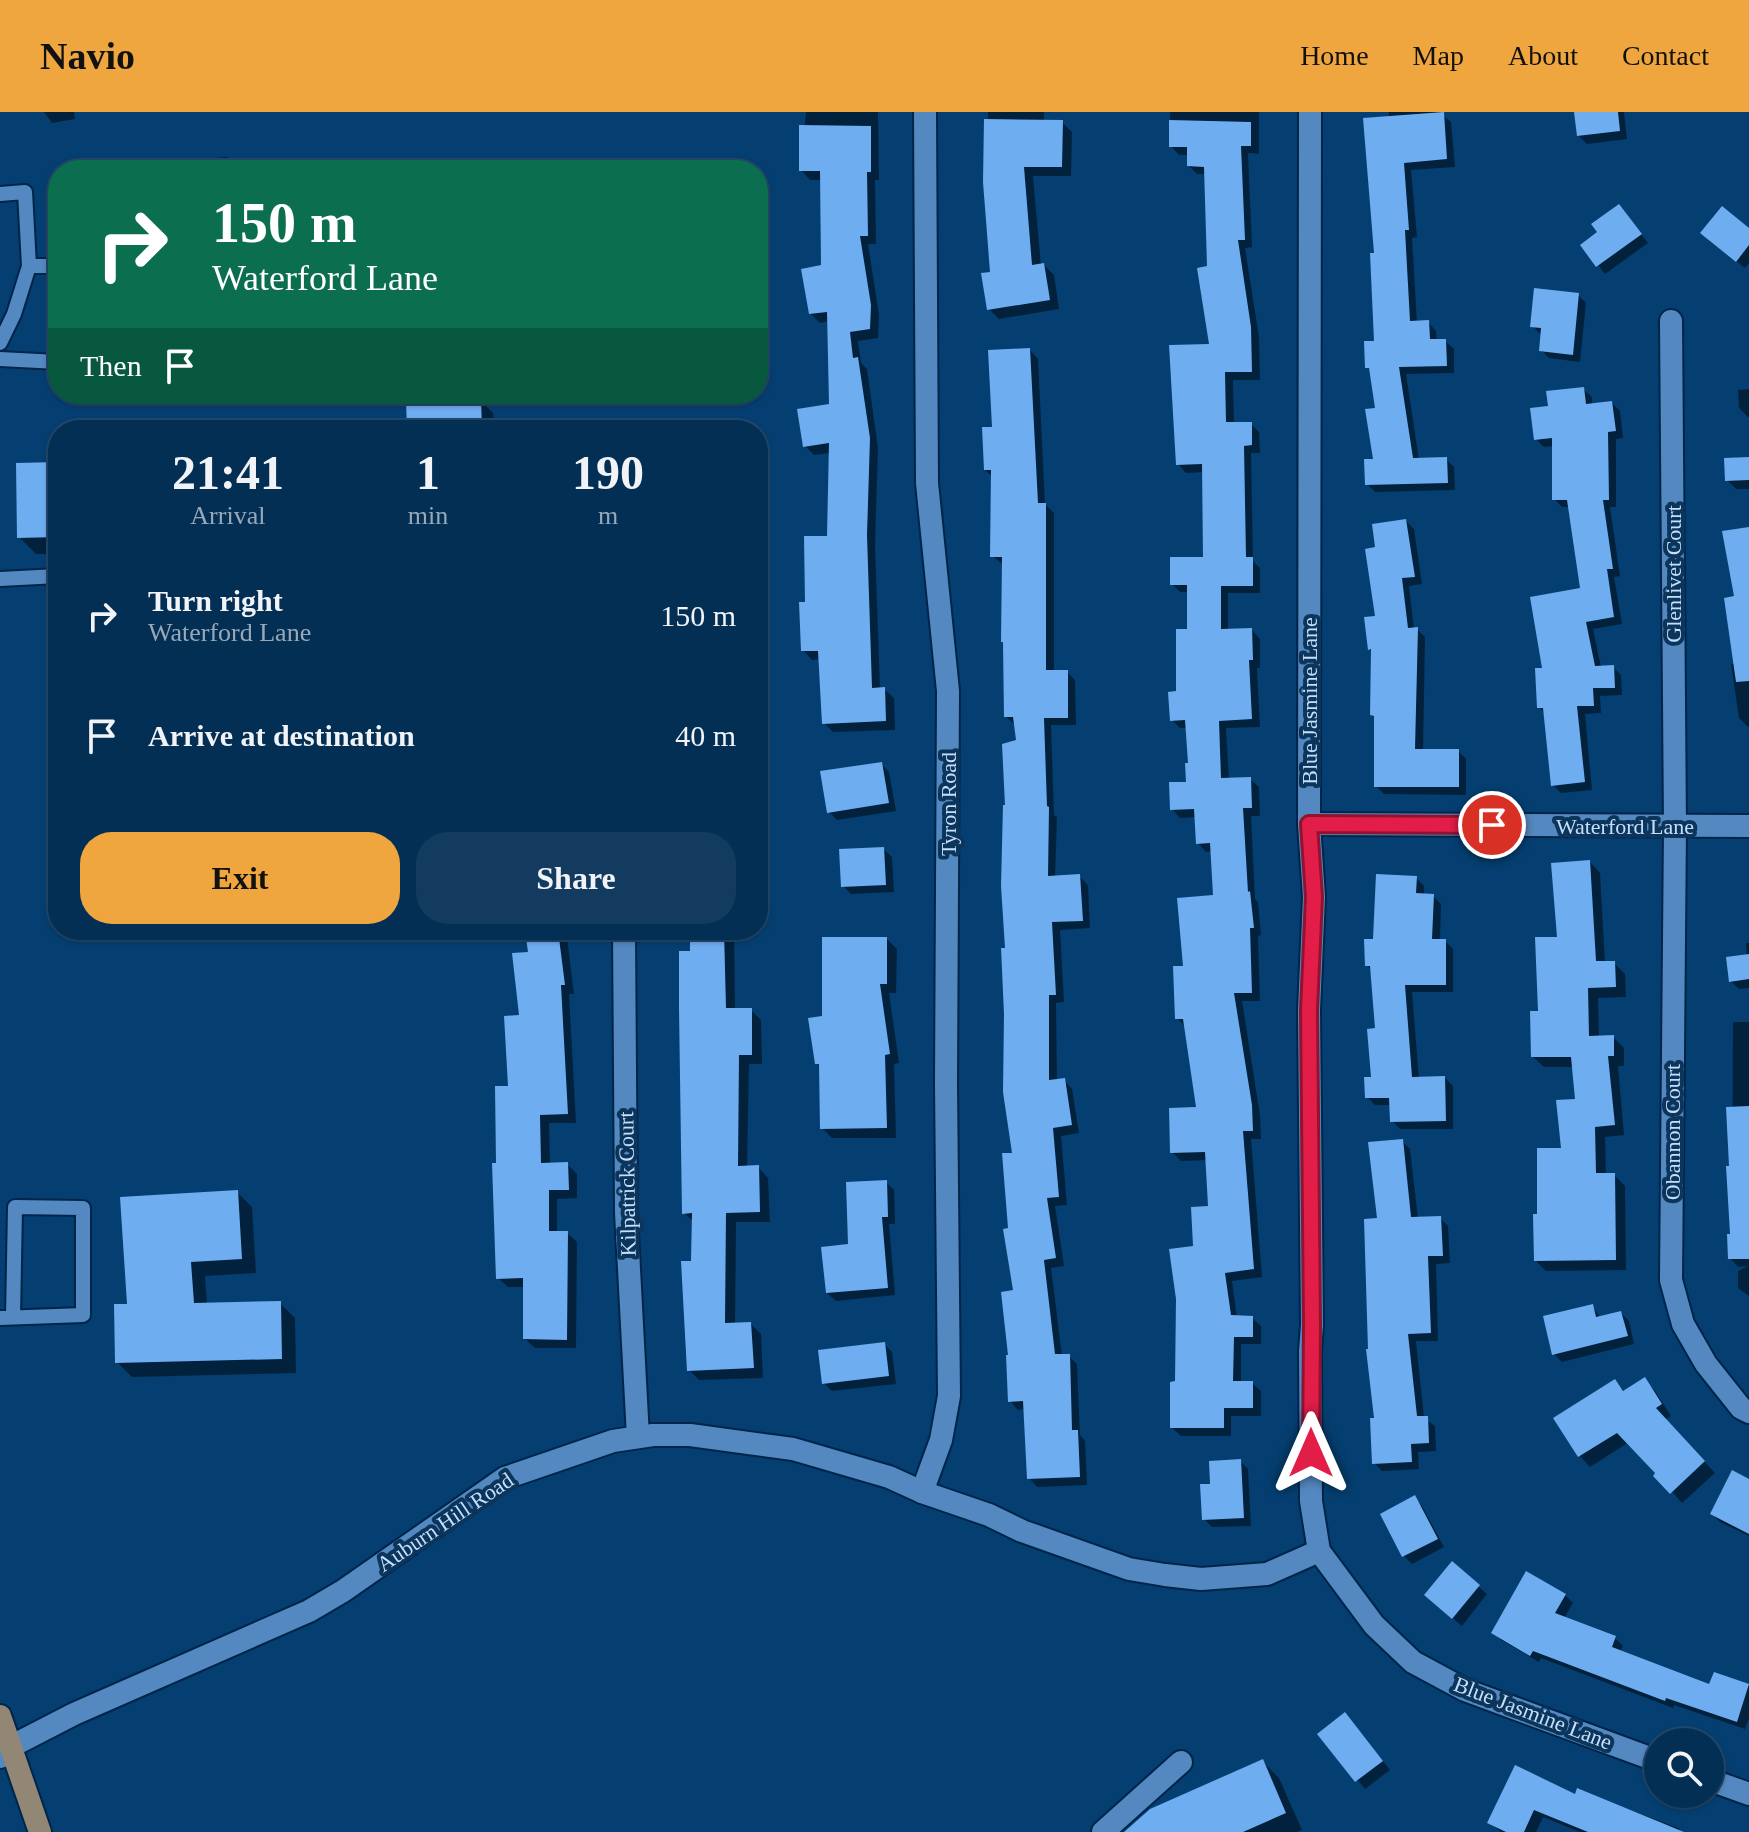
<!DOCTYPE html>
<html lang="en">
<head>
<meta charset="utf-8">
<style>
	body { margin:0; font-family:Georgia,serif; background:#123b5f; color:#f1f3f6; height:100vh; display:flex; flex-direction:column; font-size:30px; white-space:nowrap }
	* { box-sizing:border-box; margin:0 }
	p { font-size:26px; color:#97a9b9 }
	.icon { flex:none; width:44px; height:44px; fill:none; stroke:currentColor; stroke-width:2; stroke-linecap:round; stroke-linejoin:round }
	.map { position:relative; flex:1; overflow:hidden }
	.drawer { position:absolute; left:48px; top:308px; width:720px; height:520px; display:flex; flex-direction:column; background:#042f55; border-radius:32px; box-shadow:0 2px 6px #0004,0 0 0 2px #254a6c }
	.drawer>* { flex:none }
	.banner { position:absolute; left:48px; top:48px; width:720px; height:244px; border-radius:32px; box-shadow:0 2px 6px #0004,0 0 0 2px #254a6c; background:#0b6e4f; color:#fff; overflow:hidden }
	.controls { position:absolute; left:1644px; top:1616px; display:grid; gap:16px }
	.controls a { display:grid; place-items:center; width:80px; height:80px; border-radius:50%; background:#042f55; box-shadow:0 2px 6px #0004,0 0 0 2px #254a6c; font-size:40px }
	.pin { position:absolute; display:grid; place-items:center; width:68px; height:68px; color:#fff; margin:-34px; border:4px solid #fff; border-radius:50%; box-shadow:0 2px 8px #0007 }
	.me { position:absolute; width:88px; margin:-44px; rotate:0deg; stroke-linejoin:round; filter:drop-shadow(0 0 6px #0008) }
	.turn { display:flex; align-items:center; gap:28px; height:168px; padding:0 32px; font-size:36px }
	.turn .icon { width:104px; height:104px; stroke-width:2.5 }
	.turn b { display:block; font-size:56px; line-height:68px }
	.then { display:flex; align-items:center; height:76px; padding:0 32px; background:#0003; gap:16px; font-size:30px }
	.eta { display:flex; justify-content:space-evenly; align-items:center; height:136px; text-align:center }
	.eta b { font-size:48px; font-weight:700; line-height:56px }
	.action { display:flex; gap:16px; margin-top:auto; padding:16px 32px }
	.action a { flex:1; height:92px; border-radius:32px; background:#f0a63f; color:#111; font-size:32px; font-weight:700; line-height:92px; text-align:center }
	.action a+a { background:#123b5f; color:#f1f3f6 }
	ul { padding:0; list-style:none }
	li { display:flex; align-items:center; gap:24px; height:120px; padding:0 32px }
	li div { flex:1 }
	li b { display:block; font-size:30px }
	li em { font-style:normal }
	header { display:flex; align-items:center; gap:48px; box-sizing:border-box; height:112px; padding:0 40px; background:#f0a63f; color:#111 }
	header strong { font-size:38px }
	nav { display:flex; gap:44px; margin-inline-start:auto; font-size:28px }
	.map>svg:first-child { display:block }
	.shadow { fill:#0007 }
	.building { fill:#6fadf1 }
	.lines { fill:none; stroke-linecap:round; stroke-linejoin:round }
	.service-casing { stroke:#00254a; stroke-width:18 }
	.minor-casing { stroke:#00254a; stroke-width:26 }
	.primary-casing { stroke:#00254a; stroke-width:26 }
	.service { stroke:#5488c0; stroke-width:14 }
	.minor { stroke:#5488c0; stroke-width:22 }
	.primary { stroke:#918774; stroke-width:22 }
	.route-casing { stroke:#92132f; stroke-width:20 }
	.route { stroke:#e11d48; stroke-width:14 }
	.labels { text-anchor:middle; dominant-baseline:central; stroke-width:8; stroke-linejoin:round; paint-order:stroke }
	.street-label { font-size:22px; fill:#c4dffd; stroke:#0c355b }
</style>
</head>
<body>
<header>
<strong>Navio</strong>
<nav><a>Home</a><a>Map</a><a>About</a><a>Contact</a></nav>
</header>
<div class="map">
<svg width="1749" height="1720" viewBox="0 0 1749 1720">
	<rect width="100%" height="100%" fill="#053f71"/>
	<g class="shadow">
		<polygon points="44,0 74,0 75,7 52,11"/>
		<polygon points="806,0 878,0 879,68 875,68 876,132 868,132 879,203 878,226 858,229 861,251 867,257 878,336 875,433 880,577 884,577 894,586 895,618 833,620 824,611 821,547 812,548 803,538 807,492 829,426 830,341 814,343 805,334 831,294 829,209 820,211 811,202 823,155 822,68 810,68 801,58"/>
		<polygon points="988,0 1044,0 1044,10 1062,10 1072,20 1071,64 1033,64 1041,154 1044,153 1054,163 1059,197 999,207 989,197 992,161"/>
		<polygon points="1170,0 1259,0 1259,42 1248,41 1252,135 1245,136 1259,225 1260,268 1233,268 1234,312 1251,312 1259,320 1260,341 1251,341 1253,449 1260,456 1260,481 1228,481 1228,519 1252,518 1260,527 1260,556 1257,556 1260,615 1226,616 1229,667 1250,667 1259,675 1260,704 1251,704 1255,787 1258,790 1261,823 1258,824 1260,889 1242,889 1260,1003 1261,1027 1251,1027 1262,1165 1232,1169 1237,1206 1252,1206 1261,1214 1261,1232 1241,1232 1241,1271 1252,1271 1261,1279 1261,1304 1231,1304 1231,1324 1181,1324 1172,1316 1195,1136 1210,1096 1208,1048 1181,1049 1172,1040 1198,997 1186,915 1177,906 1185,856 1215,785 1213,739 1206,740 1198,731 1197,705 1180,706 1172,697 1188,672 1190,653 1187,616 1180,616 1172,608 1189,519 1189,480 1180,480 1172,472 1205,447 1204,360 1186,361 1178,352 1211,234 1206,62 1197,62 1189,54 1189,43 1179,43 1171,34"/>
		<polygon points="1389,0 1439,0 1451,10 1455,55 1411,58 1417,125 1412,126 1417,211 1428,210 1436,219 1437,229 1445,229 1454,237 1454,261 1406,262 1419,348 1446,347 1454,355 1455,378 1375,380 1367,372 1375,349 1377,297 1371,259 1367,255 1376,231 1376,142"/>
		<polygon points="1576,0 1627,0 1624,0 1627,27 1587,32 1578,23"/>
		<polygon points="227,45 239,58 83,57"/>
		<polygon points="1619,94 1648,131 1605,162 1582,133 1600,121"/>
		<polygon points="1749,119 1749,151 1745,156 1711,129"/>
		<polygon points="1578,183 1586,191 1580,250 1549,246 1541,238 1541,223 1533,214"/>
		<polygon points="1030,238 1038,247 1045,392 1054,401 1054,560 1067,560 1075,568 1076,613 1051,613 1054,703 1057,705 1055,765 1079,764 1088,773 1090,816 1060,818 1064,890 1056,891 1057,969 1064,968 1072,977 1079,1021 1061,1024 1067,1093 1055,1094 1064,1154 1051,1156 1062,1244 1069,1244 1077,1252 1080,1323 1085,1329 1087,1373 1037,1375 1029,1366 1026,1297 1018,1298 1010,1289 1015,1180 1010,1118 1014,1042 1007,838 1018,629 1015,613 1006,605 1004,453 992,444 993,365 985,358 994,317"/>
		<polygon points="1583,277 1592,285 1592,293 1612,291 1620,299 1623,326 1616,327 1616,395 1610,395 1620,464 1614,465 1622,512 1593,517 1601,555 1613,555 1621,563 1622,583 1600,584 1601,601 1585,602 1592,678 1561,681 1553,673 1545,602 1539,595 1545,558 1582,478 1570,395 1562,395 1554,387 1554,334 1544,335 1536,327 1550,296"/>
		<polygon points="1749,277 1749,305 1748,305 1739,296 1738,278"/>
		<polygon points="480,288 493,301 494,318 409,318"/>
		<polygon points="1749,347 1749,377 1736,377 1727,368"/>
		<polygon points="58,352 58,442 36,442 19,425"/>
		<polygon points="1406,409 1414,417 1422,472 1409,474 1414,518 1417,517 1425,525 1423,639 1458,639 1466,647 1466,683 1384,682 1376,674 1376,607 1372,603 1373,541 1370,537 1377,506 1378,436"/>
		<polygon points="1749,417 1749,615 1748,615 1739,606 1731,552 1735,552 1737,486"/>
		<polygon points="881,652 889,660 896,699 837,708 829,700"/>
		<polygon points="883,737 892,745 894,780 851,782 843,774"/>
		<polygon points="1590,750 1600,761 1605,851 1614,851 1625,862 1626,885 1598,886 1599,926 1613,925 1624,936 1624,954 1618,954 1624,1023 1605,1025 1606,1063 1614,1063 1625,1074 1626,1158 1546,1159 1536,1149 1539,1104 1563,1038 1577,988 1574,955 1544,955 1533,945 1540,901 1559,827"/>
		<polygon points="758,760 765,767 767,793 758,793"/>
		<polygon points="1416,766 1424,774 1424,784 1433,784 1441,792 1440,829 1445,829 1453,837 1453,880 1412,880 1419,967 1445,966 1453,974 1453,1017 1400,1017 1392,1009 1391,993 1375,993 1367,985 1373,967 1377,918 1372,859 1367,853 1375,829"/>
		<polygon points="527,818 566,818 574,882 569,882 576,1011 549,1011 550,1052 567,1052 577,1062 577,1086 557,1087 557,1121 567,1121 577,1130 576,1236 535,1236 525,1227 525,1175 508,1175 498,1166 498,1053 530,841"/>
		<polygon points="692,818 734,818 735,898 751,898 761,908 762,952 749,952 747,1056 758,1055 768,1066 770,1110 736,1110 735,1212 751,1212 761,1222 763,1266 699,1268 689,1258 694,1110 684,1101"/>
		<polygon points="887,827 897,837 896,881 889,881 899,951 894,952 896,1026 832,1026 822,1016 821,956 817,951 824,905"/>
		<polygon points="1746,831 1749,831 1749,876 1739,877 1730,869 1747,845"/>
		<polygon points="1733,910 1749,910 1749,1188 1749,1184 1738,1176 1738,1159 1748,1154 1738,1155 1730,1146 1732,1124"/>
		<polygon points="1402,1029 1410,1037 1418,1107 1440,1106 1448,1114 1450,1151 1436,1152 1438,1229 1416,1229 1424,1306 1435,1314 1436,1339 1418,1340 1419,1357 1382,1359 1374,1351 1379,1108"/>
		<polygon points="886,1070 894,1078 895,1112 889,1112 895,1183 836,1189 827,1181"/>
		<polygon points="237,1080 252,1095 256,1161 205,1164 207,1192 280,1191 295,1206 296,1261 132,1265 117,1250 129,1194"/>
		<polygon points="1592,1194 1601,1206 1621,1201 1629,1209 1634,1232 1562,1250 1554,1242"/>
		<polygon points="884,1232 892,1240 896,1272 832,1279 824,1271"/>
		<polygon points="1644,1268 1655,1279 1671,1304 1665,1308 1715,1361 1682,1391 1629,1330 1590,1355 1580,1344 1615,1269 1625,1280"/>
		<polygon points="1240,1349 1248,1357 1251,1414 1212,1415 1204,1407 1212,1373"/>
		<polygon points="1749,1369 1749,1424 1720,1410 1712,1402"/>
		<polygon points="1414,1386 1422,1394 1444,1435 1412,1452 1404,1444"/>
		<polygon points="1452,1452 1487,1482 1462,1514 1434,1491"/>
		<polygon points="1565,1483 1573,1491 1564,1506 1615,1526 1623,1534 1620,1540 1711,1575 1715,1562 1749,1574 1749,1606 1745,1617 1674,1593 1673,1596 1541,1546 1539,1550 1501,1528 1493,1520"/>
		<polygon points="1353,1611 1390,1658 1365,1677 1320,1622"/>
		<polygon points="1262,1649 1279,1666 1302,1718 1297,1720 1134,1720"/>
		<polygon points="1578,1678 1678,1716 1682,1720 1580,1720 1543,1705 1536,1720 1501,1720 1490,1711 1576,1685"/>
	</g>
	<g class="building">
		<polygon points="1444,0 1447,47 1404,51 1409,118 1405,118 1410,209 1429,208 1430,227 1446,227 1447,254 1399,255 1413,346 1447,345 1448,371 1365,373 1364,347 1373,347 1365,297 1375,296 1369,256 1365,256 1364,229 1374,229 1370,141 1374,141 1363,6"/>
		<polygon points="1574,0 1618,0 1620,19 1577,24"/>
		<polygon points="984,7 1063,8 1062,55 1024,55 1032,153 1044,151 1050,188 987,198 981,161 990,160 983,70"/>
		<polygon points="1169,8 1251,10 1251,34 1241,34 1245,128 1238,128 1251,215 1252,260 1225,260 1226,310 1252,310 1252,333 1244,334 1246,445 1253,445 1253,474 1221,474 1221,517 1252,516 1253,548 1249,548 1252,607 1219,609 1221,666 1251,665 1252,696 1243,696 1248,780 1250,779 1254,816 1250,816 1252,881 1234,881 1252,993 1253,1019 1243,1019 1254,1157 1225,1161 1231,1203 1253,1204 1253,1225 1234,1225 1233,1269 1253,1269 1253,1296 1224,1296 1224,1316 1170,1316 1170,1270 1175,1269 1176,1187 1169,1137 1193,1134 1191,1095 1208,1094 1205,1040 1170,1041 1169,996 1196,995 1183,907 1175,907 1173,854 1183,854 1177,786 1213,783 1210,731 1196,732 1194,697 1170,698 1169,670 1186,670 1185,651 1188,651 1185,608 1170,609 1168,580 1176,579 1176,517 1187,517 1187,473 1170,473 1170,445 1203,445 1202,352 1176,353 1169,233 1209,232 1197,156 1207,154 1204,55 1187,54 1187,35 1169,35"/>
		<polygon points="799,13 871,14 871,60 867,60 868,124 860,124 871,193 870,217 850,220 853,246 858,245 870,326 867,423 872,576 885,575 886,609 822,612 818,539 801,539 799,490 805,490 804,424 827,424 829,331 803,335 797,297 829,292 827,200 809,202 801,157 821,153 820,59 799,59"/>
		<polygon points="1619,92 1642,122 1596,155 1580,133 1597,120 1591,112"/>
		<polygon points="1722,94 1749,116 1749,133 1736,150 1700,121"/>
		<polygon points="1534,176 1579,181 1573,243 1539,239 1541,216 1530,215"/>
		<polygon points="1030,236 1038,391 1046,391 1046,558 1068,558 1068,606 1044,606 1047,694 1049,695 1048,764 1080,762 1083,809 1052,810 1056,883 1049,883 1049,968 1065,966 1072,1013 1053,1016 1059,1085 1047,1086 1056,1146 1044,1148 1055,1242 1070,1242 1072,1318 1078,1318 1080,1365 1027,1367 1023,1289 1008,1290 1006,1243 1008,1243 1001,1180 1013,1178 1003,1117 1008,1116 1002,1041 1012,1041 1003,980 1004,902 1001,836 1005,836 1001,774 1003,693 1005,693 1002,632 1016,628 1013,605 1004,605 1003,530 1001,530 1002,445 990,445 991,358 984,358 982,315 992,315 988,238"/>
		<polygon points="1584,275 1586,292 1612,289 1616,319 1608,320 1609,388 1603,388 1613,457 1607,457 1614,505 1586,510 1595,554 1614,553 1615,576 1593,576 1594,594 1577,594 1585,670 1551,674 1543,596 1537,596 1535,556 1542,556 1530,485 1580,476 1567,388 1552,388 1552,326 1534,328 1530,296 1548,294 1546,279"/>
		<polygon points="481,286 482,318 407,318 406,288"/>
		<polygon points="1749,345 1749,368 1725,369 1724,346"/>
		<polygon points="58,350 58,425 17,426 16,351"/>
		<polygon points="1406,407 1415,465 1402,466 1408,516 1418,515 1415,637 1459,637 1459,675 1374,675 1374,604 1370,603 1371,537 1368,538 1364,505 1375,504 1365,437 1375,435 1372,412"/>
		<polygon points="1749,415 1749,569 1736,570 1724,486 1734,484 1722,419"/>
		<polygon points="882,650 889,691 827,701 820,659"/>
		<polygon points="884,735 886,773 841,775 839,737"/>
		<polygon points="1590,748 1596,849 1615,849 1616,875 1588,876 1589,924 1614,923 1614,944 1608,944 1615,1013 1595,1015 1596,1061 1615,1061 1616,1148 1534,1149 1533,1102 1537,1102 1537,1036 1561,1036 1556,988 1575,987 1571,945 1531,945 1530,899 1538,899 1535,825 1557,825 1551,751"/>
		<polygon points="1376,762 1417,764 1416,781 1434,782 1432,827 1446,827 1446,873 1405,873 1412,965 1445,964 1446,1009 1390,1010 1389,986 1365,986 1364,965 1371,965 1367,917 1375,916 1370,854 1365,854 1364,827 1373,827"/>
		<polygon points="525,818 558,818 565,873 561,873 568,1002 540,1003 541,1051 568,1050 569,1078 549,1078 549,1119 568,1119 567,1228 523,1227 523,1166 496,1167 492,1051 496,1051 495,974 508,974 504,904 519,903 512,841 528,840"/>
		<polygon points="690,818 724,818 726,896 752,896 752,943 739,943 738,1054 759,1053 760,1100 726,1101 725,1211 751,1210 754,1256 687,1259 681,1149 691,1149 692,1101 682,1102 679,896 679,839 690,839"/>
		<polygon points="822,825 887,825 887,872 880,872 890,942 885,943 887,1016 820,1017 819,952 815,952 808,906 822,904"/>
		<polygon points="1749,842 1749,867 1729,870 1726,845"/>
		<polygon points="1749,994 1749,1147 1728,1147 1727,1122 1730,1122 1726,1054 1729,1054 1726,995"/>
		<polygon points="1403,1027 1411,1105 1441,1104 1443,1144 1428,1144 1431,1221 1408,1222 1417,1304 1428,1304 1429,1331 1411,1332 1412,1350 1372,1352 1370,1306 1374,1306 1366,1237 1368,1237 1364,1107 1377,1106 1368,1030"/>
		<polygon points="887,1068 888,1105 882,1105 888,1176 826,1181 821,1135 848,1132 846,1070"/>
		<polygon points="238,1078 242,1147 191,1150 194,1191 281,1189 282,1247 115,1251 114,1192 127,1192 120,1085"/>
		<polygon points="1593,1192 1596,1205 1621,1199 1628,1224 1552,1243 1543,1204"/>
		<polygon points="885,1230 889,1264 822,1272 818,1238"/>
		<polygon points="1645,1265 1662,1292 1656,1296 1705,1349 1670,1382 1653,1364 1655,1361 1617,1321 1578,1345 1553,1306 1615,1267 1623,1279"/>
		<polygon points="1241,1347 1244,1406 1202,1408 1200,1372 1210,1372 1209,1349"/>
		<polygon points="1732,1358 1749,1367 1749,1422 1710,1402"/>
		<polygon points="1415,1383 1438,1427 1402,1445 1380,1402"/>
		<polygon points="1452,1449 1480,1473 1452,1507 1424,1483"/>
		<polygon points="1526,1459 1566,1482 1555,1501 1616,1524 1612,1535 1709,1572 1714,1560 1749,1572 1737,1610 1666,1586 1665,1589 1533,1539 1530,1544 1491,1521"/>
		<polygon points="1345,1600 1383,1649 1355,1670 1317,1622"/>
		<polygon points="1263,1647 1286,1701 1243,1720 1124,1720 1150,1697"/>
		<polygon points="1515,1653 1575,1682 1577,1676 1684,1720 1588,1720 1534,1698 1524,1720 1506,1720 1487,1711"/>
	</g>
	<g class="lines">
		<defs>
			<g id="service">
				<polyline points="0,82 25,80 29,154 14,202 0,231"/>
				<polyline points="29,154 58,154"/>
				<polyline points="0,247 58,250"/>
				<polyline points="0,467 58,464"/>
				<polyline points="0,1206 83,1203 83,1096 15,1095 13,1205"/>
			</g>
			<g id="minor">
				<polyline points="1310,0 1309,712 1314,785 1309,898 1312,1213 1310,1239 1311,1389 1319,1439 1374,1513 1413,1550 1465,1578 1658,1649"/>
				<polyline points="1671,209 1675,715 1671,1168 1683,1212 1706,1252 1741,1296 1749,1300"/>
				<polyline points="1309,712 1749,714"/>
				<polyline points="624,818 626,1101 638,1325"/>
				<polyline points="922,1380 941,1328 949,1284 946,971 948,579 927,371 925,0"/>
				<polyline points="0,1645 10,1635 74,1602 309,1499 343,1479 505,1366 613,1329 653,1323 690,1323 793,1337 889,1365 922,1380 989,1403 1022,1419 1129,1457 1165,1463 1201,1467 1267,1462 1319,1439"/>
				<polyline points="1710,1668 1749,1682"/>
				<polyline points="1103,1720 1181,1650"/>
			</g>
			<polyline id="primary" points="0,1604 40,1720"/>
		</defs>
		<use href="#service" class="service-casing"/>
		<use href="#minor" class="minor-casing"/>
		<use href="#primary" class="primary-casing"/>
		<use href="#service" class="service"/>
		<use href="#minor" class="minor"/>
		<use href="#primary" class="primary"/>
	</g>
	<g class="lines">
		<defs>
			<polyline id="route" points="1311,1341 1312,1213 1309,898 1314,785 1309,712 1492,713"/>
		</defs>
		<use href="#route" class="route-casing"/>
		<use href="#route" class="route"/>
	</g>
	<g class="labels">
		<g class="street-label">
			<text transform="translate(1673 462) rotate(-90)">Glenlivet Court</text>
			<text transform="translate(1309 589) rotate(-90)">Blue Jasmine Lane</text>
			<text transform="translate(948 692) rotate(-90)">Tyron Road</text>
			<text x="1625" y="714">Waterford Lane</text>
			<text transform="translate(1672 1020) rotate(-90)">Obannon Court</text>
			<text transform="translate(627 1072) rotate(-91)">Kilpatrick Court</text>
			<text transform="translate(445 1410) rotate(-34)">Auburn Hill Road</text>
			<text transform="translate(1533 1601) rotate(21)">Blue Jasmine Lane</text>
		</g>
	</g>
</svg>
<div class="controls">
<a><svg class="icon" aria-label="search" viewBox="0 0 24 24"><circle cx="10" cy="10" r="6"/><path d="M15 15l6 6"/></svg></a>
</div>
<div class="pin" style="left:1492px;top:713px;background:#d93025"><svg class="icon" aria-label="arrive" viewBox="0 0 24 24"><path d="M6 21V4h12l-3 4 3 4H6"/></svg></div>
<svg class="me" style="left:1311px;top:1341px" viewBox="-20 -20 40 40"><path d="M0-17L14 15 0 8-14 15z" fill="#e11d48" stroke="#fff" stroke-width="4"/></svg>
<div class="banner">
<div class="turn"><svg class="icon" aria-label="right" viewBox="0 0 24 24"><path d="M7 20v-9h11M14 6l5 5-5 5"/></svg><div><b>150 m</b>Waterford Lane</div></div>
<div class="then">Then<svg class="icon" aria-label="arrive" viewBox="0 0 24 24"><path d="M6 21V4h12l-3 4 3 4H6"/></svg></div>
</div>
<section class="drawer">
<div class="eta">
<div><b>21:41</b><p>Arrival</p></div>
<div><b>1</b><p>min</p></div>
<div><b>190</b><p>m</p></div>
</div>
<ul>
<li><svg class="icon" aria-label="right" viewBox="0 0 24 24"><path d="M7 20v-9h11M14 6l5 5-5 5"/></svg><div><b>Turn right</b><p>Waterford Lane</p></div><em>150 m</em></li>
<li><svg class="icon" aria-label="arrive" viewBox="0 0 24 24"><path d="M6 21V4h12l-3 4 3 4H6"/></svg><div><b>Arrive at destination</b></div><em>40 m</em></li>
</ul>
<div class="action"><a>Exit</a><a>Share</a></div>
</section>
</div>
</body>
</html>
